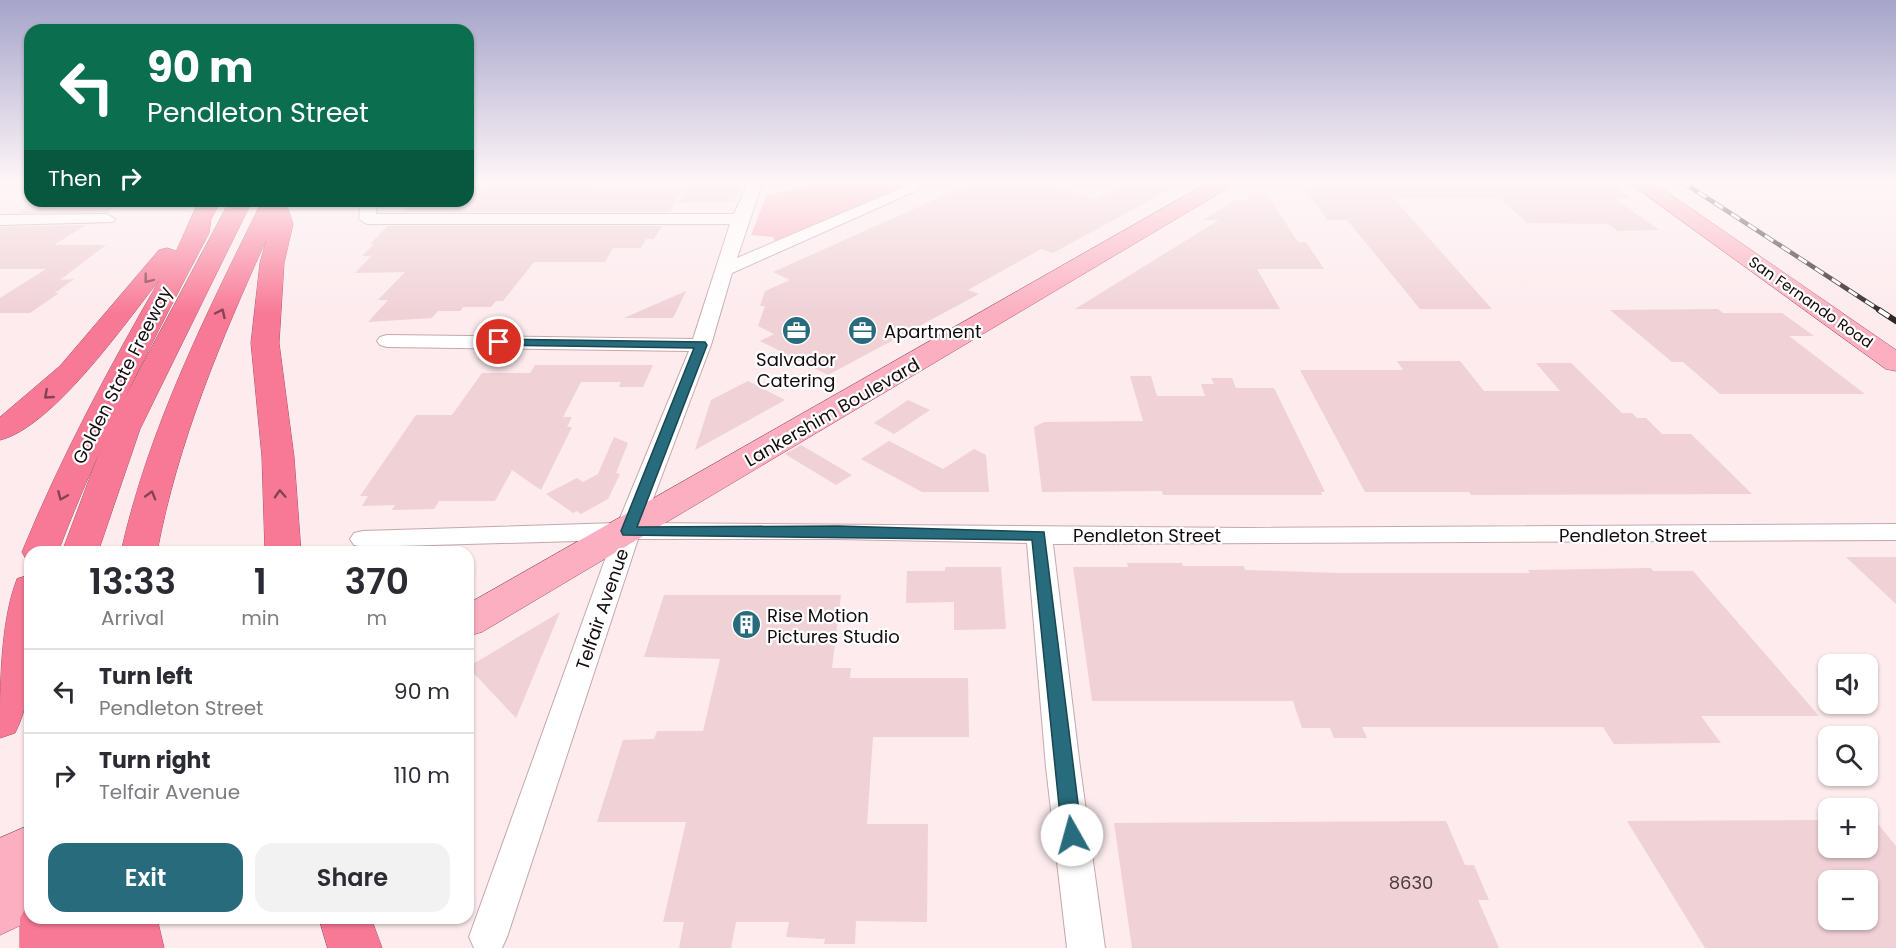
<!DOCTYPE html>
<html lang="en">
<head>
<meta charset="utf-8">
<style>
	body { margin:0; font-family:Poppins,sans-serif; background:#f2f2f3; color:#2b2b33; height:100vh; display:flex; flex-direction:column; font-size:22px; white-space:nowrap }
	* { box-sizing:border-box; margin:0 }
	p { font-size:20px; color:#7c7c81 }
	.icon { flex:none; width:33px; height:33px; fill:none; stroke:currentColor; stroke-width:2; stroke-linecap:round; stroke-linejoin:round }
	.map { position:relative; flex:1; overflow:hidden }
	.details { position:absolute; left:24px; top:546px; width:450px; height:378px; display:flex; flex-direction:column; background:#fff; border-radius:18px; box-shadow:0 2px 4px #0004 }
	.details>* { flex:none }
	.hud { position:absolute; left:24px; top:24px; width:450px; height:183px; border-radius:18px; box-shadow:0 2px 4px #0004; background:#0b6e4f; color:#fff; overflow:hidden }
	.fabs { position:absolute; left:1818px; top:654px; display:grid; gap:12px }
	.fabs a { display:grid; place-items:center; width:60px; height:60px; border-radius:12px; background:#fff; box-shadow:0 2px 4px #0004; font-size:30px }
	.pin { position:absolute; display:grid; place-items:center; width:51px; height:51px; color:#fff; margin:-26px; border:3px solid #fff; border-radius:50%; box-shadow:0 2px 6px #0007 }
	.me { position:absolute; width:66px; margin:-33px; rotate:353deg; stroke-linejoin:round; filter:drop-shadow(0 0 4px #0008) }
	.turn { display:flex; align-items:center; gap:21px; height:126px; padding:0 24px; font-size:27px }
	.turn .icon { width:78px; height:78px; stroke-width:2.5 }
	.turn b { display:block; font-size:42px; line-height:51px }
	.then { display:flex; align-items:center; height:57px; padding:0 24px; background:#0003; gap:12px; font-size:22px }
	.eta { display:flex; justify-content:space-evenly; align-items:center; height:102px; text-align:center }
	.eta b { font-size:36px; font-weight:600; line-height:42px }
	.primary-button { display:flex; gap:12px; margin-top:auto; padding:12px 24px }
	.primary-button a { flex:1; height:69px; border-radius:18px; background:#276b7c; color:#fff; font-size:24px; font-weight:600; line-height:69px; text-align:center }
	.primary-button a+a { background:#f2f2f3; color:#2b2b33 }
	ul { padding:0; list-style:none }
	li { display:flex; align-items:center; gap:18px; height:84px; padding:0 24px; border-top:2px solid #e1e1e2 }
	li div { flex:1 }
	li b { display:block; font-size:22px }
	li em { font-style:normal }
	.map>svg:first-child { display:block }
	.green { fill:#f9b2bf }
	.building { fill:#efd1d6; fill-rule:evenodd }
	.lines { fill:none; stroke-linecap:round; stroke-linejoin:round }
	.street-casing { stroke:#c4a8ac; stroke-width:2 }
	.primary-casing { stroke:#a85266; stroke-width:1 }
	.highway-casing { stroke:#a85266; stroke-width:1 }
	.street { fill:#fff; fill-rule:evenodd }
	.primary { fill:#fbafc0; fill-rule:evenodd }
	.highway { fill:#f87996; fill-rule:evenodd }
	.rail-far1-casing { stroke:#312729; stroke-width:4.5 }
	.rail-casing { stroke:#312729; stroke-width:6 }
	.rail-far1 { stroke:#fff; stroke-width:3; stroke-dasharray:10; stroke-linecap:butt }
	.rail { stroke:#fff; stroke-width:4; stroke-dasharray:12; stroke-linecap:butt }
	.oneway { stroke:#864252 }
	.route { fill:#276b7c; stroke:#194651; stroke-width:1.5 }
	.labels { text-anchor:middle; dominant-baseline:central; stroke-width:4.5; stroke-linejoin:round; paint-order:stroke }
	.far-street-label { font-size:15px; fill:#140b0d; stroke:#fff }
	.poi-label { font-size:18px; fill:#140b0d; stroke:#fff; text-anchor:start }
	.street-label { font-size:18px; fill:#140b0d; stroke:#fff }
	.near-number-label { font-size:18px; fill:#4b3c3f }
</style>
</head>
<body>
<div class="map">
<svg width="1896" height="948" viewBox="0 0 1896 948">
	<rect width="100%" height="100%" fill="#fdebee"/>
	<polygon class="green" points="822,181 917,181 775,241 773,237 751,235 766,196"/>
	<g class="building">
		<polygon points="496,181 594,183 589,190 684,188 670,212 402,212 413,201 468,201 468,186 490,187"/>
		<polygon points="690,181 742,181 734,202 678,203"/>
		<polygon points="994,181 1036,181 1096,199 1131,181 1185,181 1053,253 1041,249 1027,257 968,290 979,294 828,375 760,341 774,334 758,326 765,306 760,306 765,291 790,280 773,272 974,182 984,185"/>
		<polygon points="1300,181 1607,181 1630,198 1614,198 1659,230 1618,231 1608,224 1527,223 1500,199 1394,199 1492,309 1420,309 1347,220 1327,220"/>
		<polygon points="1256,193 1267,194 1298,242 1306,242 1324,269 1257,269 1280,309 1075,309 1219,220 1203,220 1236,200 1247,200 1249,194"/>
		<polygon points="37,201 125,201 107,212 16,213"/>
		<polygon points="86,225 54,245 106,245 60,280 74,279 55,293 59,293 30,313 0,313 0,298 46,269 0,269 0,227"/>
		<polygon points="388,226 662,226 654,239 646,239 641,248 613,248 605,262 534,262 503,301 496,301 491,307 463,307 460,311 438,311 432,318 368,322 388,300 378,300 405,272 355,273 371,256 362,256 374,244 370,244"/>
		<polygon points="686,291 673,318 624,318"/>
		<polygon points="1718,309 1723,313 1782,313 1814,336 1789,336 1865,394 1720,394 1683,362 1672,362 1610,310"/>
		<polygon points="1397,361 1460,361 1484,391 1560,391 1536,363 1571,363 1622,413 1632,413 1637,418 1646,418 1662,434 1691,434 1752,494 1471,495 1469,492 1365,492 1300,370 1403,370"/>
		<polygon points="535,365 653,365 643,387 619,387 621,382 581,382 563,417 572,417 567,427 572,427 541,490 512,470 495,501 439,501 434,509 392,510 395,505 362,506 368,496 360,496 416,415 452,415 482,373 530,373"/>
		<polygon points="1130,376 1151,376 1157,396 1205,396 1201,384 1214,384 1211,378 1232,378 1236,388 1274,388 1325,492 1321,492 1322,495 1163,495 1162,491 1042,492 1034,427 1044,422 1143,421"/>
		<polygon points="748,381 785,400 695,450 711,400"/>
		<polygon points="908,400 930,410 894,434 874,423"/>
		<polygon points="614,437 628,443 616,473 620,474 608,499 581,514 577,511 573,513 546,494 577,478 583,482 598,474"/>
		<polygon points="889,441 943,469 974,449 986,455 989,492 922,492 861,459"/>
		<polygon points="801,445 852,475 836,485 785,454"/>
		<polygon points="1846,557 1896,557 1896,604"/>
		<polygon points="1127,563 1182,563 1183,566 1244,566 1245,570 1339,573 1530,573 1528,570 1651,568 1653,571 1693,571 1819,716 1701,716 1721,743 1614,744 1603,727 1362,727 1367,738 1334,738 1330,728 1302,728 1293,701 1092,701 1073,567 1128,567"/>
		<polygon points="945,567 1001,567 1006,629 954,630 954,602 906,603 907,571 945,571"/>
		<polygon points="664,595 841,595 832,668 851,668 850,678 968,678 969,737 873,737 867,824 928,824 927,922 856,921 855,944 824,944 825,939 786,937 789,922 736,922 731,948 679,948 684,922 663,922 686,822 597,822 623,740 654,739 657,731 703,731 720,659 644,657"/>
		<polygon points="560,612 516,718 468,667"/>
		<path d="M1868,812L1896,846V948H1705L1627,821L1828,820V848H1868ZM1828,880H1868V920H1828Z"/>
		<polygon points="1446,821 1465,865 1474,865 1489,900 1478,900 1499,948 1132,948 1114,823"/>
	</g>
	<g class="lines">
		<defs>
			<g id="street">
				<polygon points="749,181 763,181 737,258 918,181 938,181 732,273 711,345 644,523 1246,528 1896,524 1896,540 1053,544 1080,767 1105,948 1067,948 1046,767 1027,543 838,539 638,539 507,937 502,948 474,948 469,937 612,540 363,547 354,545 350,539 354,533 363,531 618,523 689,351 387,347 380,345 377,341 380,337 387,335 693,339 730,224 367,224 359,219 361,201 377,201 376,214 734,214"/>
				<polygon points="107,214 115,219 113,222 0,225 0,215"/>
			</g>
			<g id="primary">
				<polygon points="1211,181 1236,181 1233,185 482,632 468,636 468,604"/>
				<polygon points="1627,181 1651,181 1896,350 1896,371 1886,369"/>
				<polygon points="30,825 30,918 36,918 0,935 0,838"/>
			</g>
			<g id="highway">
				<path d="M199,201H221L211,219L209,233C154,338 100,441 58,552H30V561H27L22,552C61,457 109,368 160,279C126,322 53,427 0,440V417L60,366L159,250L167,248L176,251Z"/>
				<polygon points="230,201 252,201 140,429 98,552 62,552 108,429"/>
				<path d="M262,201H284L282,204L288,209L293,224L284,263L279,343L294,457L301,552H265L262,457L251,343L260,263L267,238C221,340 178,441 157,552H121C149,427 206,315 262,201Z"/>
				<path d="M30,575C30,625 39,687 15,733L0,738C0,688 0,623 17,579Z"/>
				<polygon points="30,900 30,918 157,918 164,948 110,948 109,941 110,948 20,948 20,918"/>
				<polygon points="319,918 371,918 382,948 328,948"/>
			</g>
		</defs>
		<use href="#street" class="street-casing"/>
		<use href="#primary" class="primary-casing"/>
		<use href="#highway" class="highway-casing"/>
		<use href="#street" class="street"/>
		<use href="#primary" class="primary"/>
		<use href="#highway" class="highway"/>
		<defs>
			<polyline id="rail-far1" points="1681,181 1881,311"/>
			<polyline id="rail" points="1879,310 1896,321"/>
		</defs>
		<use href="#rail-far1" class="rail-far1-casing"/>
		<use href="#rail" class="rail-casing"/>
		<use href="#rail-far1" class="rail-far1"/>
		<use href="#rail" class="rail"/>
	</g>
	<defs><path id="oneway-chevron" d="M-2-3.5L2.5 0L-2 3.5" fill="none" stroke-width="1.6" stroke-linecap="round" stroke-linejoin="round" transform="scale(1.5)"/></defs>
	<g class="oneway">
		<use href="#oneway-chevron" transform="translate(148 279) rotate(128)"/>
		<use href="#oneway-chevron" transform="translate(221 313) rotate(-65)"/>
		<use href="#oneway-chevron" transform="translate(48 395) rotate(139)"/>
		<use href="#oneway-chevron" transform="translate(280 494) rotate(-93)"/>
		<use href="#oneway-chevron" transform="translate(151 495) rotate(-74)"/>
		<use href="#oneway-chevron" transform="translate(62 496) rotate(113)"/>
	</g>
	<linearGradient id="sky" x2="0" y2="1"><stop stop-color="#a6a4ca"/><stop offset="0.58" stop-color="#fef6f7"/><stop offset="1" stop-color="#fef6f7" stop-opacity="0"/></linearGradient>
	<rect width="1896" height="314" fill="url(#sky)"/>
	<polygon class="route" points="499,339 705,342 707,345 637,527 838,526 1044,532 1082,835 1079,841 1072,844 1065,841 1062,835 1032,540 623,535 621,531 694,348 495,345 495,340"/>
	<defs>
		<symbol id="office-disc" viewBox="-11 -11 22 22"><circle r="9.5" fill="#276b7c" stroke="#fff"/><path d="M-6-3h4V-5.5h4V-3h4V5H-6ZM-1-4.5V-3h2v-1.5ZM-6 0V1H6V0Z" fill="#fff"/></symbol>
		<symbol id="building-disc" viewBox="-11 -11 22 22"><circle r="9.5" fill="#276b7c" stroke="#fff"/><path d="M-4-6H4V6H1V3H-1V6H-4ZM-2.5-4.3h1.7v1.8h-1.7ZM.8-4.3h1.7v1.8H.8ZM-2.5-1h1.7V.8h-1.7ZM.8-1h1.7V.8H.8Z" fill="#fff"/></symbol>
	</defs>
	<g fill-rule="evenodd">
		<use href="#office-disc" x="780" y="314" width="33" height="33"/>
		<use href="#office-disc" x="846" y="314" width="33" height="33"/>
		<use href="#building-disc" x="730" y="608" width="33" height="33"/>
	</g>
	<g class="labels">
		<g class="far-street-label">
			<text transform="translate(1811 302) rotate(35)">San Fernando Road</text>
		</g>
		<g class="poi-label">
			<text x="884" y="331">Apartment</text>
			<text x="796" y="359" text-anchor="middle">Salvador<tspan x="796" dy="21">Catering</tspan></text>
			<text x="767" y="615">Rise Motion<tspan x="767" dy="21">Pictures Studio</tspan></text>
		</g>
		<g class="street-label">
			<text transform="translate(122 375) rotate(-63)">Golden State Freeway</text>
			<text transform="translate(832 412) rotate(-30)">Lankershim Boulevard</text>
			<text x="1147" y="535">Pendleton Street</text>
			<text x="1633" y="535">Pendleton Street</text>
			<text transform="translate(602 609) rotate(-71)">Telfair Avenue</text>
		</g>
		<g class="near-number-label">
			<text x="1411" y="882">8630</text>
		</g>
	</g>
</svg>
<div class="fabs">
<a><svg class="icon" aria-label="sound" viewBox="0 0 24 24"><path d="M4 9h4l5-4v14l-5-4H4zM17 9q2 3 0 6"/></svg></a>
<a><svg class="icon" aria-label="search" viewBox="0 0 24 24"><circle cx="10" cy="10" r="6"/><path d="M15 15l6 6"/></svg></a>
<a>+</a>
<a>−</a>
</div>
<div class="pin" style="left:499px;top:342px;background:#d93025"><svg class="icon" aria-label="arrive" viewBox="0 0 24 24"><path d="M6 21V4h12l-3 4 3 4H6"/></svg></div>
<svg class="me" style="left:1072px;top:835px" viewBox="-20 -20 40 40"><circle r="19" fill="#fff"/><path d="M0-13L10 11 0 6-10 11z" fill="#276b7c"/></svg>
<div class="hud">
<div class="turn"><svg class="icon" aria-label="left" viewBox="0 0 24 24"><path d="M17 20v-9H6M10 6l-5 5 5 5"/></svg><div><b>90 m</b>Pendleton Street</div></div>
<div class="then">Then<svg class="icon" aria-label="right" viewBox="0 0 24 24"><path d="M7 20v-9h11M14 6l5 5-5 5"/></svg></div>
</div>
<section class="details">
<div class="eta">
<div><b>13:33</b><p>Arrival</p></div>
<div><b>1</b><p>min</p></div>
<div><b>370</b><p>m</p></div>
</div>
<ul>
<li><svg class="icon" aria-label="left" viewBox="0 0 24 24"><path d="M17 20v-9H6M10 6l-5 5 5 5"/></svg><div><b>Turn left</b><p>Pendleton Street</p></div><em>90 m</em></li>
<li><svg class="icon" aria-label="right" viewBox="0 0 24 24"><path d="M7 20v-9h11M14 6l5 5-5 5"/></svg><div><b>Turn right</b><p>Telfair Avenue</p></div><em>110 m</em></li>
</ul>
<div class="primary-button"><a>Exit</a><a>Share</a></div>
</section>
</div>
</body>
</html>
